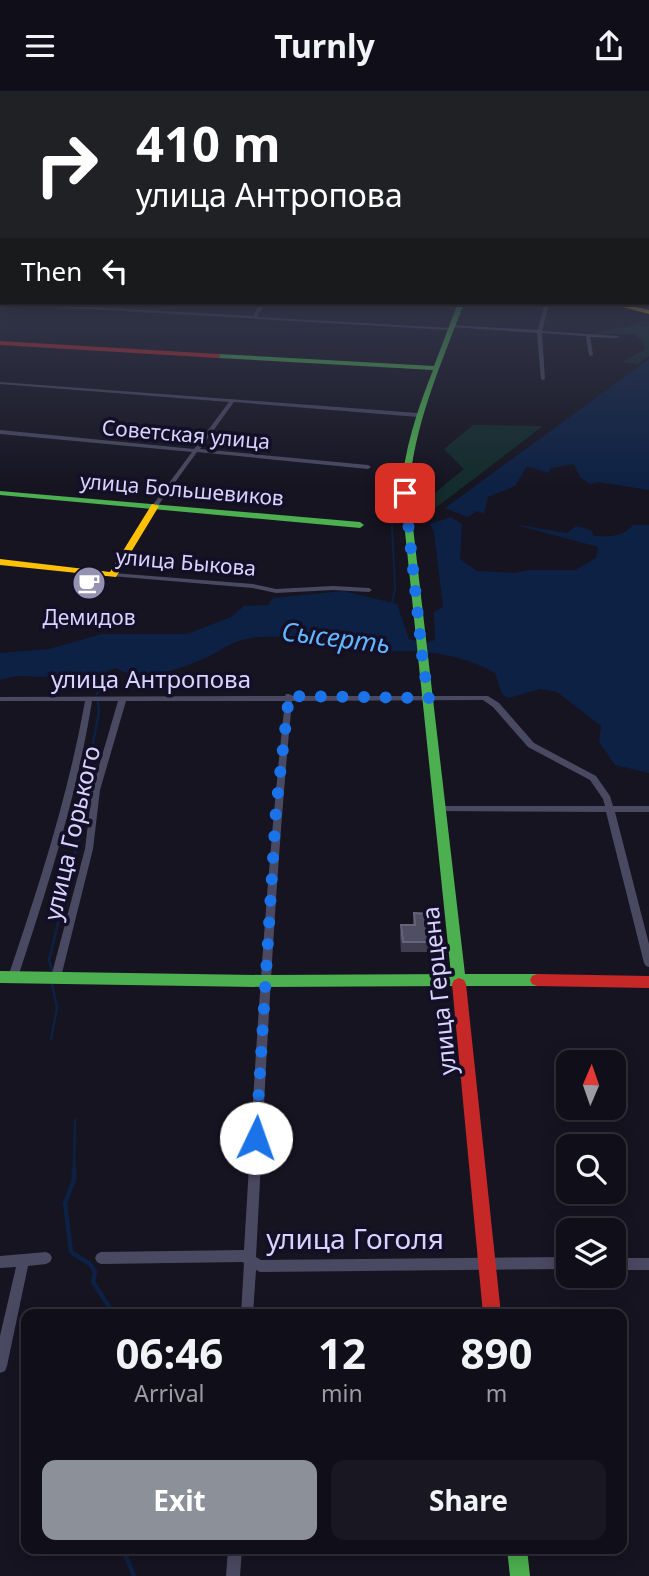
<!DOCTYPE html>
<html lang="en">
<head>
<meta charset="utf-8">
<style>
	body { margin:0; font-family:"Noto Sans",sans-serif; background:#191822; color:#f1f3f6; height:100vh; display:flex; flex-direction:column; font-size:26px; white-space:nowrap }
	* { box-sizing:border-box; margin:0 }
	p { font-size:23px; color:#9c9ca2 }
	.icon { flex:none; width:38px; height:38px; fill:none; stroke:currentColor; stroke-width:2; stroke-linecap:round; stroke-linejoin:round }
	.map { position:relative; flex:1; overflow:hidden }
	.drawer { position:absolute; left:21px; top:1218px; width:606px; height:245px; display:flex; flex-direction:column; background:#100f19; border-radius:14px; box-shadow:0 4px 18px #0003,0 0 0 2px #302f38 }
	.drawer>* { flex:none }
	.banner { position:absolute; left:0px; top:0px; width:649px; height:214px; box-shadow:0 4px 18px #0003,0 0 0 2px #302f38; background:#202124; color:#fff; overflow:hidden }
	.needle { width:46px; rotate:2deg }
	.buttons { position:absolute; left:556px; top:959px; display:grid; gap:14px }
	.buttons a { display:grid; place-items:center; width:70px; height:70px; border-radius:14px; background:#100f19; box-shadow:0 4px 18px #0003,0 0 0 2px #302f38; font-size:35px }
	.pin { position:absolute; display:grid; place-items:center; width:60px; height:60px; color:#fff; margin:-30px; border-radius:14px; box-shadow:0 4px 10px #0006 }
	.me { position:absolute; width:77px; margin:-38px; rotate:3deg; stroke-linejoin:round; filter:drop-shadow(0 0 5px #0008) }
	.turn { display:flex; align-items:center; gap:24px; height:147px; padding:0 21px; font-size:32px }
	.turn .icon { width:91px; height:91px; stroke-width:2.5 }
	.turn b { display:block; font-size:49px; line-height:60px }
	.then { display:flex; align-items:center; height:66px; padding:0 21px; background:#0003; gap:14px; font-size:26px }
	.eta { display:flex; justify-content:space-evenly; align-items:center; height:119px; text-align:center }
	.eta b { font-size:42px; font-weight:700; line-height:49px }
	.cta { display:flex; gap:14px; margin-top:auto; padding:14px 21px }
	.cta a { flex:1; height:80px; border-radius:14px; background:#8c9099; color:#fff; font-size:28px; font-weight:700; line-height:80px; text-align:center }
	.cta a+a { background:#191822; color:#f1f3f6 }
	header { display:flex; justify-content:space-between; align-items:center; height:91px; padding:0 21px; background:#100f19; font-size:32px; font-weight:700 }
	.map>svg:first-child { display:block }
	.green { fill:#132c2d }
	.water { fill:#0d2144 }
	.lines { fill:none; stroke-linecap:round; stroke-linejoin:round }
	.stream-far2 { stroke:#0d2144; stroke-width:2 }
	.stream-far1 { stroke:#0d2144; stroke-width:2.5 }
	.stream { stroke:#0d2144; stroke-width:4.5 }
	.street { fill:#4a4962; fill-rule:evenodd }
	.fast { fill:#4caf50; fill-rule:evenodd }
	.slow { fill:#ffc107; fill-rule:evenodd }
	.jam { fill:#c62828; fill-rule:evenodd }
	.wall { fill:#403d50 }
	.building { fill:#504e63; stroke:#66637b; stroke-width:2 }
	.route { stroke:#1a73e8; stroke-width:12; stroke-dasharray:0 21.6 }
	.labels { text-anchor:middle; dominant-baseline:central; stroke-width:7; stroke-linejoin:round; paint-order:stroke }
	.far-street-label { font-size:21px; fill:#d9d4ff; stroke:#130f26 }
	.far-poi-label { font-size:21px; fill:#d9d4ff; stroke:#130f26 }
	.street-label { font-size:24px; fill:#d9d4ff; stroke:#130f26 }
	.water-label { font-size:26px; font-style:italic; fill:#62b6ff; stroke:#130f26 }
	.near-street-label { font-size:28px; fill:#d9d4ff; stroke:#130f26 }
</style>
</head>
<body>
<header><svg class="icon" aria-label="menu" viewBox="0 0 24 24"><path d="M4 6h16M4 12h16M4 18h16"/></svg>Turnly<svg class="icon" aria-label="share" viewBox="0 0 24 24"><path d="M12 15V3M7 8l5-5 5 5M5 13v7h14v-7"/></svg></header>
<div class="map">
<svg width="649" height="1485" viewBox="0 0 649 1485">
	<rect width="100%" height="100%" fill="#161421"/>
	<g class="green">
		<polygon points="649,230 649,265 638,273 622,271 644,259 644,251 635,244 595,242"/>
		<polygon points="473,334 543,335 429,422 420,414 464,378 444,358"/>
	</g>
	<g class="water">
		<polygon points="649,268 649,399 597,391 590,393 580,386 574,373 551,377 548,382 527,375 515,395 488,406 484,423 477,420 468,426 445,417"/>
		<path d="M451,426L462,433L460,468L477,480L515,482L528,479H575L596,467L598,456L513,433L567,442L576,435L591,439L594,445C608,446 623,446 633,434H649V682L615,674L599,651L601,635L557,601L540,598L509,607L502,603L495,582C467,565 428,559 396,560C387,561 378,563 369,562C328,559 283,537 242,549C227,553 213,565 198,570C174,580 140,592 116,577L87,587L16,585L0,589V562L49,558L102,543H187L231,526L244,515L268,514L273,507L343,500L397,513L409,548L425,552L435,549L434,521L443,516L434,441L430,433Z"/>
	</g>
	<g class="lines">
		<polyline class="stream-far2" points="389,374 395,498 392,512"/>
		<g class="stream-far1">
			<polyline points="97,603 105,580"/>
			<polyline points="52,879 49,869 85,722 80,696 87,684 99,621 98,611"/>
			<polyline points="51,948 57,917 52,893"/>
			<polyline points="74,1080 75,1029"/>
		</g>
		<g class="stream">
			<polyline points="74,1078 74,1089 65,1112 71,1161 90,1173 95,1181 93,1191 114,1223"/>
			<polyline points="123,1458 134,1485"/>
		</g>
		<g class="street">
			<rect x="648" y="208" width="1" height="2"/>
			<polygon points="0,211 253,225 261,212 265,212 257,226 450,237 452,238 450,239 0,213"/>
			<polygon points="545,212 549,212 542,240 617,245 619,246 617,247 590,246 593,264 591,265 589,264 586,245 542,242 545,288 543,289 541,288 537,242 451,236 449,235 451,234 538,239"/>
			<polygon points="0,291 418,322 421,324 418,326 234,311 200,358 368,374 371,376 368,378 197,361 157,416 155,417 152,415 192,361 0,343 0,339 194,358 229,311 0,293"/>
			<polygon points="113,482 253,493 276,498 333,495 369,497 372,499 369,501 333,499 276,502 253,497 111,485 110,484"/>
			<path d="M286,603H289L293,605H488L499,612L534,652L596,685L610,705L613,715H649V721H615L649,853V876L646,875L644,872L606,721L439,720L438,718L439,716L442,715H605L603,708L590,689L528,656L493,616L483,609L292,610C274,795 266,980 256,1166L261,1169L569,1166V1178L260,1181L256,1179L253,1223H241L244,1172L242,1171L101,1173L97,1171L95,1167L97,1163L101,1161L244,1159C255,976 265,793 285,610H126L100,699L93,758L61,886L60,889L56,890L52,889L51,886L85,758L92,699L118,610H92C77,705 48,795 18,886L17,889L13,890L9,889L8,886C39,795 68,705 85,610H0V606L285,605Z"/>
			<polygon points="46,1161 50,1163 52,1167 50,1171 46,1173 28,1175 7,1275 5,1280 0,1282 0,1245 16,1176 0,1177 0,1165"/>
			<rect x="614" y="1167" width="35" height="12"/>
			<polygon points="228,1458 242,1458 240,1485 226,1485"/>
		</g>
		<g class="fast">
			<path d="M458,212H464C441,274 413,335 409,402L465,883H537L542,885L544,889L542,893L537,895H465L459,899L453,895L264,896L0,892V880L264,884L451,883L401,402C404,358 417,320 433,279L218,267L215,265L218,263L434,275Z"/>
			<polygon points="0,400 360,431 364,434 360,437 0,404"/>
			<polygon points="507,1458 527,1458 530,1485 510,1485"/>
		</g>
		<g class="slow">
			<polygon points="608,212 618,212 649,219 649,223"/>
			<polygon points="152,413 159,415 116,486 0,474 0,468 110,481"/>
		</g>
		<g class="jam">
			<polygon points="0,250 218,263 221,265 218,267 0,254"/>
			<polygon points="537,883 649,885 649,897 537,895 532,893 530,889 532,885"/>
			<polygon points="459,887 464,889 466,893 501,1223 483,1223 452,893 454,889"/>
		</g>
	</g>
	<g class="wall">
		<polygon points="422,212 442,212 441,214 422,213"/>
		<polygon points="414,822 436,851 434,861 401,861 400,844 401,834 413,834"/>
	</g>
	<polygon class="building" points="414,822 433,823 436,851 403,851 401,834 415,834"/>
	<linearGradient id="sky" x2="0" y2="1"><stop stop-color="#0c0b12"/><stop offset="0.48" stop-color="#363a4e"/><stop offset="1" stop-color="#363a4e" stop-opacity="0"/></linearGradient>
	<rect width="649" height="396" fill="url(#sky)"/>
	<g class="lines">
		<polyline class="route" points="256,1047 276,718 289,605 429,607 423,573 405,402"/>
	</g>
	<defs>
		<symbol id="cafe-disc" viewBox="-11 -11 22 22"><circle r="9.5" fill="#9591b1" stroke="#130f26"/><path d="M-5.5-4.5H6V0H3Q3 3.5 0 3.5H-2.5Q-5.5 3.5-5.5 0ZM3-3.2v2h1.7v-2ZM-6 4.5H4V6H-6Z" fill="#fff"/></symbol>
	</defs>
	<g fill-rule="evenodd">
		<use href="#cafe-disc" x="70" y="473" width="38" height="38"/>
	</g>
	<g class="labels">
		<g class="far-street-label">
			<text transform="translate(186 343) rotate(5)">Советская улица</text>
			<text transform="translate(182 398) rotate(5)">улица Большевиков</text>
			<text transform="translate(186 471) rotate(5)">улица Быкова</text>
		</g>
		<g class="far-poi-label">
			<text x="89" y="526">Демидов</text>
		</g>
		<g class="street-label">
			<text x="151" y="587">улица Антропова</text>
			<text transform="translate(71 742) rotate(-77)">улица Горького</text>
			<text transform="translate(438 900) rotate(-96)">улица Герцена</text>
		</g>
		<g class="water-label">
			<text transform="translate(336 546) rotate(7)">Сысерть</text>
		</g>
		<g class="near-street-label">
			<text x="355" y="1147">улица Гоголя</text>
		</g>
	</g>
</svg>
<div class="buttons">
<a><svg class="needle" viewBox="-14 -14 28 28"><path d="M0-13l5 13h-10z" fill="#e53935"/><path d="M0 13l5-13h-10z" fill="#9c9ca2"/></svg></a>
<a><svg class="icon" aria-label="search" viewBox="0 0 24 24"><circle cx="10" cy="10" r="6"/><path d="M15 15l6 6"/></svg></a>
<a><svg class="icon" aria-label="layers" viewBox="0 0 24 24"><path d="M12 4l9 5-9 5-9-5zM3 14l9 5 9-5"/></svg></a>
</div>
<div class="pin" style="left:405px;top:402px;background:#d93025"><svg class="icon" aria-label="arrive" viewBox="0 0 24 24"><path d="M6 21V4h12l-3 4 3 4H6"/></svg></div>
<svg class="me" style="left:256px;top:1047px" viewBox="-20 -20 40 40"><circle r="19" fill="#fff"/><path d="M0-13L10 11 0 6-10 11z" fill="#1a73e8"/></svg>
<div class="banner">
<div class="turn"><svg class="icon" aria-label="right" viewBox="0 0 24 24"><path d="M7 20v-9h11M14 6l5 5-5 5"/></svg><div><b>410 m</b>улица Антропова</div></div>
<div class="then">Then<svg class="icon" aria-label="left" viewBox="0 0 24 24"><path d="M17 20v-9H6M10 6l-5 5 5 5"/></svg></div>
</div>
<section class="drawer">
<div class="eta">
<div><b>06:46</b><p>Arrival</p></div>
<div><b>12</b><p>min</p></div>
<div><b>890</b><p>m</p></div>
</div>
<div class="cta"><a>Exit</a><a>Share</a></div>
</section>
</div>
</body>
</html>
